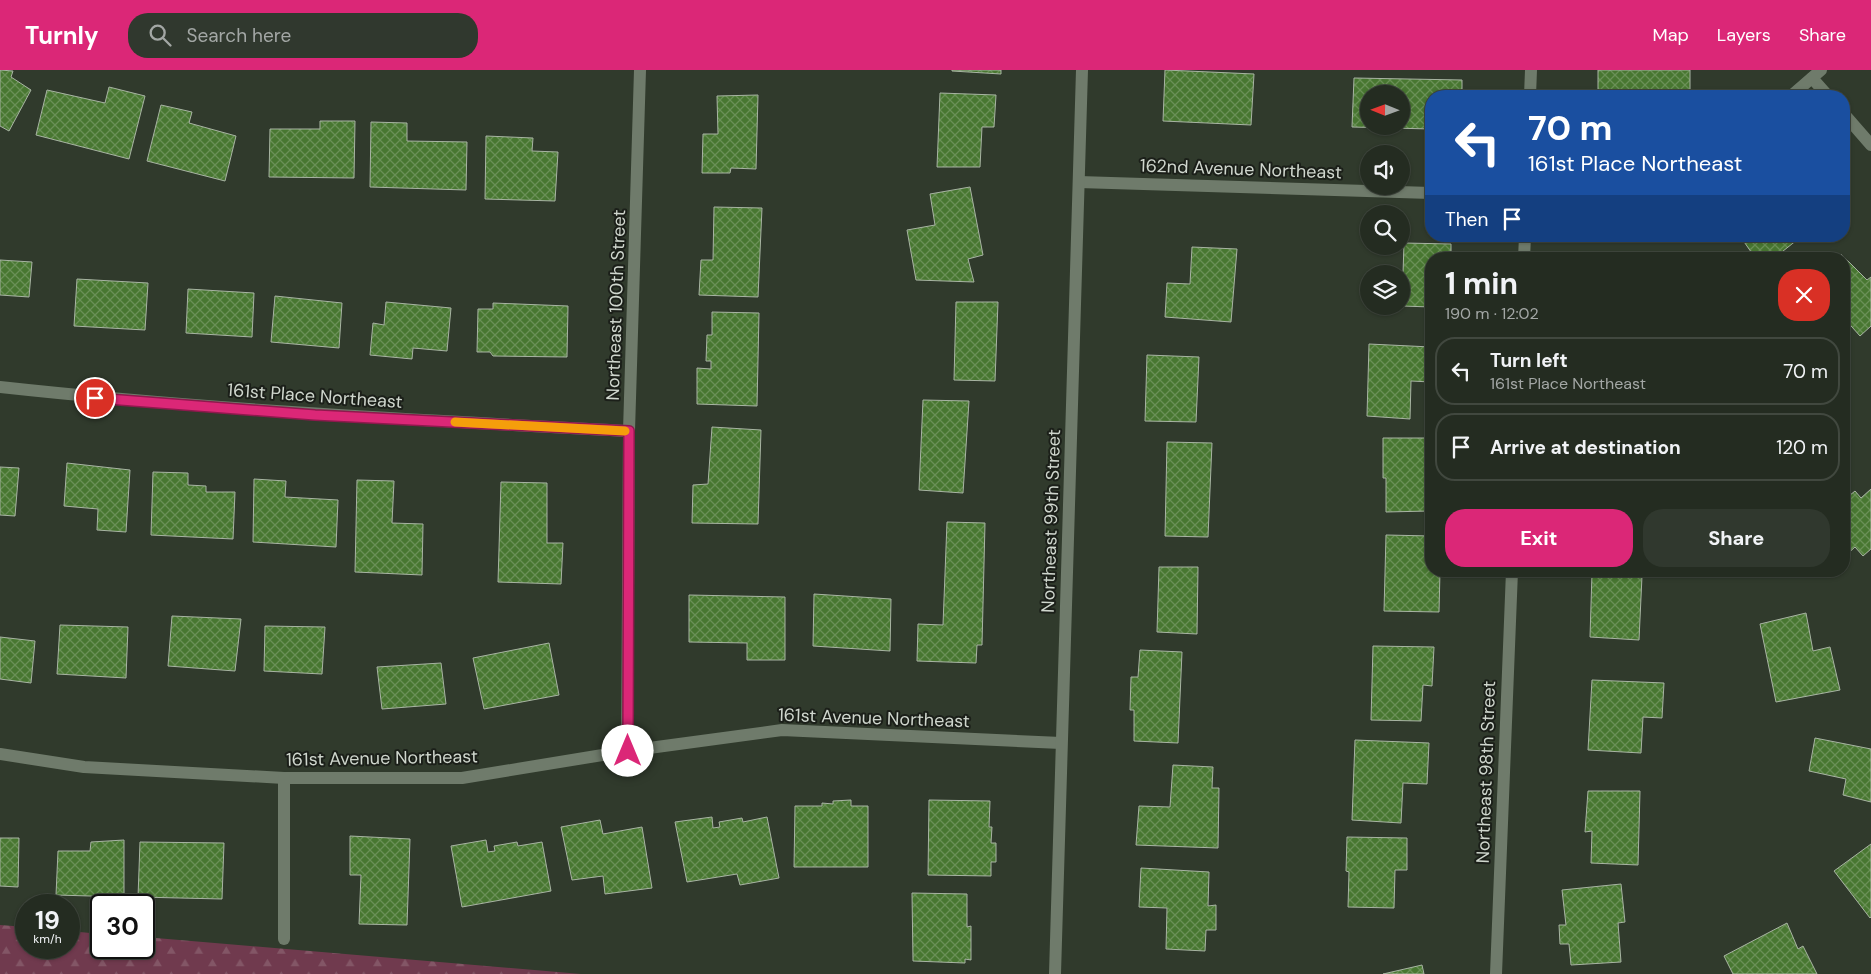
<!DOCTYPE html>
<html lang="en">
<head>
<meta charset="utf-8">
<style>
	body { margin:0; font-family:"DM Sans",sans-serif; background:#30382e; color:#f1f3f6; height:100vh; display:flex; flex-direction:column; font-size:19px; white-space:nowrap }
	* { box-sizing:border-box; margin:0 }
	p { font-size:16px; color:#a3a7a5 }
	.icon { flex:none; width:28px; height:28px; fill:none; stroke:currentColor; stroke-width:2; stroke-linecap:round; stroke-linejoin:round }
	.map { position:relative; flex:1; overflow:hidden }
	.details { position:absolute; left:1425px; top:182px; width:425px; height:325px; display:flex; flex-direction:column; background:#242c21; border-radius:20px; box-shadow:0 1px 4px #0004,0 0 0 1px #41483f }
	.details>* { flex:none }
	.guide { position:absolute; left:1425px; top:20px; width:425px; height:152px; border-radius:20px; box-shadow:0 1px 4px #0004,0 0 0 1px #41483f; background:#1a4fa0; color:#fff; overflow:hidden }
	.needle { width:32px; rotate:271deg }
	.fabs { position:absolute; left:1360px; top:15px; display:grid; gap:10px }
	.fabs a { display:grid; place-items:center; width:50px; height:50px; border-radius:50%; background:#242c21; box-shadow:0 1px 4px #0004,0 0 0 1px #41483f; font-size:25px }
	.speed { position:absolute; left:15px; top:824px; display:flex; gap:10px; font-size:25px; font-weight:700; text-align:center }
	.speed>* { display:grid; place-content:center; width:65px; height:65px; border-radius:50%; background:#242c21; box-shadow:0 1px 4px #0004,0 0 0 1px #41483f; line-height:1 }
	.speed small { font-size:12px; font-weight:400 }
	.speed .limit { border:2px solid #111; border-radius:8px; background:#fff; color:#111 }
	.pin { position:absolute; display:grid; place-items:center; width:42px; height:42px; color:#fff; margin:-21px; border:2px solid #fff; border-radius:50%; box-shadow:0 1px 5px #0007 }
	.me { position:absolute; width:55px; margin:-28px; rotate:0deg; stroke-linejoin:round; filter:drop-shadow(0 0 4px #0008) }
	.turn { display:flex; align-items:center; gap:18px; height:105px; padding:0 20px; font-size:22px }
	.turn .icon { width:65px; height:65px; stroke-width:2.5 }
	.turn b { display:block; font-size:35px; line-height:42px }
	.then { display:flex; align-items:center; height:48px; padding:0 20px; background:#0003; gap:10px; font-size:19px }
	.round { display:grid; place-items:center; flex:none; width:52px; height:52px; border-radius:20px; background:#30382e }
	.overview { display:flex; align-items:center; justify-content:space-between; height:85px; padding:0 20px }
	h1 { font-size:30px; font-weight:700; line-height:38px }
	.cta { display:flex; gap:10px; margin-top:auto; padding:10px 20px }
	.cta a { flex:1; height:58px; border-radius:20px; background:#db2777; color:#fff; font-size:20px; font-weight:700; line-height:58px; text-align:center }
	.cta a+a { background:#30382e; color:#f1f3f6 }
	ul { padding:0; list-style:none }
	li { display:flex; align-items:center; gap:15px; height:68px; margin:0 10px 8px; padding:0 10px; border:2px solid #41483f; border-radius:20px }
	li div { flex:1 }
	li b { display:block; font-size:19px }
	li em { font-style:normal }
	header { display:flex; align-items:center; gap:30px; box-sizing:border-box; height:70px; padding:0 25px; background:#db2777; color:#fff }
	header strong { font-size:24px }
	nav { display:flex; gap:28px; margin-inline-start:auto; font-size:18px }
	.search { width:350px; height:45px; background:#30382e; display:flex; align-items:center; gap:12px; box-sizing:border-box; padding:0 18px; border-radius:20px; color:#a3a7a5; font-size:19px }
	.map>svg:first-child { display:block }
	.forest { fill:url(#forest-firs) }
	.building { fill:url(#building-cross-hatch); stroke:#a8b4a3; fill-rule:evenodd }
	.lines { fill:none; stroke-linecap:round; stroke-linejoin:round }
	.street { stroke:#6f7b6b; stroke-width:12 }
	.route-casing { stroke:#8e194d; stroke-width:12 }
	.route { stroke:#db2777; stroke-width:9 }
	.slow { stroke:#f59e0b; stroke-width:9 }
	.labels { text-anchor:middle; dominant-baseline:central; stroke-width:4; stroke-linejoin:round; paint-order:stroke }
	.street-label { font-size:18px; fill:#cfd6cd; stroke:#1b1f19 }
</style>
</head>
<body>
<header>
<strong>Turnly</strong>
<div class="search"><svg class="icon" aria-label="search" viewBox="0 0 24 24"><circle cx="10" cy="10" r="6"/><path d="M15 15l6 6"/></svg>Search here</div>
<nav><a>Map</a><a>Layers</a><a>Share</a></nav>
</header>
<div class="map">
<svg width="1871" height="904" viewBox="0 0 1871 904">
	<defs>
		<pattern id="forest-firs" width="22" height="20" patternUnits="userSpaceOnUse" patternTransform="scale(1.25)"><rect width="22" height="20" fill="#703a4e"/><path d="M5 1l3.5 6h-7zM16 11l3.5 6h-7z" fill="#835666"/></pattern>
		<pattern id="building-cross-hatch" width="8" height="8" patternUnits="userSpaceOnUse" patternTransform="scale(1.25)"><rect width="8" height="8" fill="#487731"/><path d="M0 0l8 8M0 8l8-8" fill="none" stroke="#6a9057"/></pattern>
	</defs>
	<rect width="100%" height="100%" fill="#303a2c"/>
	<polygon class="forest" points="0,855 26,857 26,878 69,878 69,861 101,864 101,878 144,878 144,867 581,904 0,904"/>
	<g class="building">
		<polygon points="0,0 13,1 11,7 31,20 9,61 0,56"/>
		<polygon points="952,0 1001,0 1001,4 952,1"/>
		<polygon points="1165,0 1254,4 1251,55 1163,51"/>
		<rect x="1598" y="0" width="92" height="26"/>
		<path d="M1354,8L1462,10V26H1431V59L1352,57ZM1369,24H1401V56H1369Z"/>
		<polygon points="109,17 145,26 129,89 36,65 47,20 105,33"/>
		<polygon points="940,23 996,25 994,57 982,57 980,97 937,97"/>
		<polygon points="758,25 756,99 731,98 730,103 702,103 703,64 718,64 717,26"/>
		<polygon points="161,35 192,42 189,53 236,66 225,111 147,91"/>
		<polygon points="320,51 355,51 354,108 269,107 270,59 320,59"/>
		<polygon points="371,52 407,53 407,71 467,72 466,120 370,117"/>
		<polygon points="486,66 533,68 532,81 558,82 555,131 485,129"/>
		<polygon points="970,117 983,185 968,189 974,212 916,210 907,160 935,155 930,124"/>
		<polygon points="714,137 762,138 758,227 699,225 701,190 713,190"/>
		<polygon points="1740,166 1802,166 1773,189 1756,189"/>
		<polygon points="1404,173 1451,174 1451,189 1431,189 1431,237 1402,236"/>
		<polygon points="1192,177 1237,179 1231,252 1165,247 1167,213 1190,214"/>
		<polygon points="1841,184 1867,210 1871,207 1871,256 1860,266 1844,248 1844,189 1836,189"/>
		<polygon points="0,190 32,192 29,227 0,225"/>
		<polygon points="77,209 148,213 145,260 74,256"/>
		<polygon points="188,219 254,223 252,267 186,263"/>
		<polygon points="275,226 342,233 339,278 271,272"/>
		<polygon points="386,232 451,238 447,281 413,278 412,289 370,285 373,253 384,255"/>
		<polygon points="956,232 998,232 995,311 954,310"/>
		<polygon points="493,233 568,236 567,287 493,286 490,282 477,282 478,239 493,239"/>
		<polygon points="712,242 759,243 757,336 697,334 697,298 711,299 711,291 706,291 707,265 712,265"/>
		<polygon points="1369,274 1431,277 1431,312 1411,311 1410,349 1367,346"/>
		<polygon points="1147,285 1199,287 1196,352 1145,351"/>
		<polygon points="923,330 969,331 963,423 919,420"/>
		<polygon points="712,357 761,360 758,454 692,453 693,415 708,414"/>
		<polygon points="1383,368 1431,368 1431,405 1428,405 1429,441 1386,442 1386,408 1383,408"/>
		<polygon points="1167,372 1212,373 1208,467 1165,466"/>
		<polygon points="67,393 130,400 126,462 97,460 98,439 64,436"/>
		<polygon points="0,397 19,398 15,446 0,445"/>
		<polygon points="153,402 188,403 188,415 206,416 206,422 235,422 233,469 151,465"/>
		<polygon points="254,409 286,411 285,427 338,430 336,477 253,472"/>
		<polygon points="357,410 394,411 392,453 423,454 422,505 355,502"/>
		<polygon points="501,412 547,413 547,473 563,473 561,514 498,512"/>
		<polygon points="1871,419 1871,479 1863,486 1855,477 1844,487 1844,430 1855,421 1861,428"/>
		<polygon points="947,452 985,453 982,575 977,575 976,593 917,591 918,554 943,555"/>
		<polygon points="1386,465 1431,466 1431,501 1440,501 1439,542 1384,541"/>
		<polygon points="1159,497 1198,497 1197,564 1157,562"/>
		<polygon points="1592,503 1642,506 1639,570 1590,567"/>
		<polygon points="814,524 891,529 890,581 813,576"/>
		<polygon points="689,525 785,527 785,590 747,590 747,573 689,572"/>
		<polygon points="1806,543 1813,581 1830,577 1840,620 1776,632 1760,554"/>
		<polygon points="172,546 241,549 235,601 168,596"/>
		<polygon points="60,555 128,557 126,608 57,604"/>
		<polygon points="265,556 325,557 322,604 264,601"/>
		<polygon points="0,567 35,571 31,613 0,609"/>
		<polygon points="549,573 559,625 484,639 473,588"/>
		<polygon points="1373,576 1434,577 1432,616 1423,615 1421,651 1371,650"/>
		<polygon points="1140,580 1182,582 1178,673 1134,671 1134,640 1130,640 1131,607 1138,607"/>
		<polygon points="441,593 446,634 382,639 377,597"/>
		<polygon points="1592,610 1664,613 1662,648 1643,647 1641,683 1588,680"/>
		<polygon points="1815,668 1871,679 1871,732 1843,725 1846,709 1809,701"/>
		<polygon points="1355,670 1429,673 1427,714 1403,713 1401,753 1352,750"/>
		<polygon points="1173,695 1213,697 1212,718 1219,718 1218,778 1136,775 1139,736 1170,737"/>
		<polygon points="1588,721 1640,721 1638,795 1591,793 1592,761 1585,762"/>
		<polygon points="851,730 851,736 868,736 868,797 794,797 795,736 822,736 822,733 833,734 833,731"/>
		<polygon points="929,730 990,731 989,757 992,757 991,773 996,773 996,792 991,792 991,806 928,805"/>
		<polygon points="712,747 713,758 720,757 719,752 742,748 743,752 767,747 779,808 740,815 737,804 687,812 675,752"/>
		<polygon points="600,750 603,764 642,757 652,818 605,824 603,806 572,810 561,757"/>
		<polygon points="350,766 410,769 407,855 359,854 361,805 350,805"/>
		<polygon points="1347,767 1407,768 1407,800 1395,800 1394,838 1348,837 1349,802 1346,801"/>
		<polygon points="0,768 19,768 18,817 0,816"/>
		<polygon points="124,770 124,827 56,825 58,781 90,781 91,772"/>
		<polygon points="486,770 488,782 495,781 494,776 517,772 518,776 542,772 551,821 462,837 451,776"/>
		<polygon points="140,772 224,773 222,829 138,827"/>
		<polygon points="1871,774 1871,847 1870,848 1834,801"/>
		<polygon points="1141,798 1209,802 1208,836 1216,835 1216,860 1206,860 1205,881 1166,879 1167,838 1139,837"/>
		<polygon points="1621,814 1625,852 1618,853 1621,892 1571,895 1569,874 1560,874 1559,855 1566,855 1562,820"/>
		<polygon points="912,823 967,824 967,857 971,856 971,890 965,889 965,893 913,891"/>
		<polygon points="1787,853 1798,879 1803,876 1817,904 1733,904 1724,886"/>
		<polygon points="1422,895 1424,904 1383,904"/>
	</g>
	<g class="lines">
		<g class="street">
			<polyline points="1812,8 1828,26"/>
			<polyline points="1530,26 1531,0"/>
			<polyline points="1791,26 1821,0"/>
			<polyline points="1844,44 1871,75"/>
			<polyline points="1079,112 1431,123"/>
			<polyline points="1524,189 1525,166"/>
			<path d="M0,317C209,340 419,350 629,361"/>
			<polyline points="627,681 629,361 640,0"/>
			<polyline points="0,684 84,697 284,708 462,708 627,681 782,660 1061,673"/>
			<polyline points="284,869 284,708"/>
			<polyline points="1055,904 1082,0"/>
			<polyline points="1496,904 1512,501"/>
		</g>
	</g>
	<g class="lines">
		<defs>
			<polyline id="route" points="95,328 315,345 629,361 628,681"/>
		</defs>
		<use href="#route" class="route-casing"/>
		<use href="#route" class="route"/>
		<polyline class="slow" points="455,352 625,361"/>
	</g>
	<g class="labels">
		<g class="street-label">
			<text transform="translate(1241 99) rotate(2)">162nd Avenue Northeast</text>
			<text transform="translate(616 235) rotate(-88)">Northeast 100th Street</text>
			<text transform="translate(315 326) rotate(4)">161st Place Northeast</text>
			<text transform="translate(1051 451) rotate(-88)">Northeast 99th Street</text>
			<text transform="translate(874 648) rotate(2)">161st Avenue Northeast</text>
			<text transform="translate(382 688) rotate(-1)">161st Avenue Northeast</text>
			<text transform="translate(1486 702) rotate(-88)">Northeast 98th Street</text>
		</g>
	</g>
</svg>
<div class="fabs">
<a><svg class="needle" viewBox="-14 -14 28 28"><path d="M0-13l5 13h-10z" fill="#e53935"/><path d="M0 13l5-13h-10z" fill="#a3a7a5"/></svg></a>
<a><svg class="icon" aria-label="sound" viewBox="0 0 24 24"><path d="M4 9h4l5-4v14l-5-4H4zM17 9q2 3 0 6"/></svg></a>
<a><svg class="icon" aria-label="search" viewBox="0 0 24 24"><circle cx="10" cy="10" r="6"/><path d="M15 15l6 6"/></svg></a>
<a><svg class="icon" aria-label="layers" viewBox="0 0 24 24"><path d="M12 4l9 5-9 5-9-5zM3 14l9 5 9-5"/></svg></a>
</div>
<div class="speed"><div>19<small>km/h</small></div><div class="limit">30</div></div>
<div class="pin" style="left:95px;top:328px;background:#d93025"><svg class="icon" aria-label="arrive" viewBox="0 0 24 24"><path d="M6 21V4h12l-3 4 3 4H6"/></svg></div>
<svg class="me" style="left:628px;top:681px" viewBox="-20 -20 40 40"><circle r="19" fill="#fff"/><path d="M0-13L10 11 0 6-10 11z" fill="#db2777"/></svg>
<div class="guide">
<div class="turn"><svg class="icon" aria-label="left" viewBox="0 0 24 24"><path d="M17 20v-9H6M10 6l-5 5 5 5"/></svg><div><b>70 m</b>161st Place Northeast</div></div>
<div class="then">Then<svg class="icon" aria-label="arrive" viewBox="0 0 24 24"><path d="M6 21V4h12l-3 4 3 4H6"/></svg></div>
</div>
<section class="details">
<div class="overview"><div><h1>1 min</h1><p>190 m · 12:02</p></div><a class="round" style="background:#d93025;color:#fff"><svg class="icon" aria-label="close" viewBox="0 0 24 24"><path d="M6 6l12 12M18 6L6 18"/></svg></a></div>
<ul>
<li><svg class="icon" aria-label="left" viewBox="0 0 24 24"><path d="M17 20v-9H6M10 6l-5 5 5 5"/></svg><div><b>Turn left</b><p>161st Place Northeast</p></div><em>70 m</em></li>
<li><svg class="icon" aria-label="arrive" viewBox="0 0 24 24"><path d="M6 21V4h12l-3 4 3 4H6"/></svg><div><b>Arrive at destination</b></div><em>120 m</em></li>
</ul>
<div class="cta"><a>Exit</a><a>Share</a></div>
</section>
</div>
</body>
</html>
